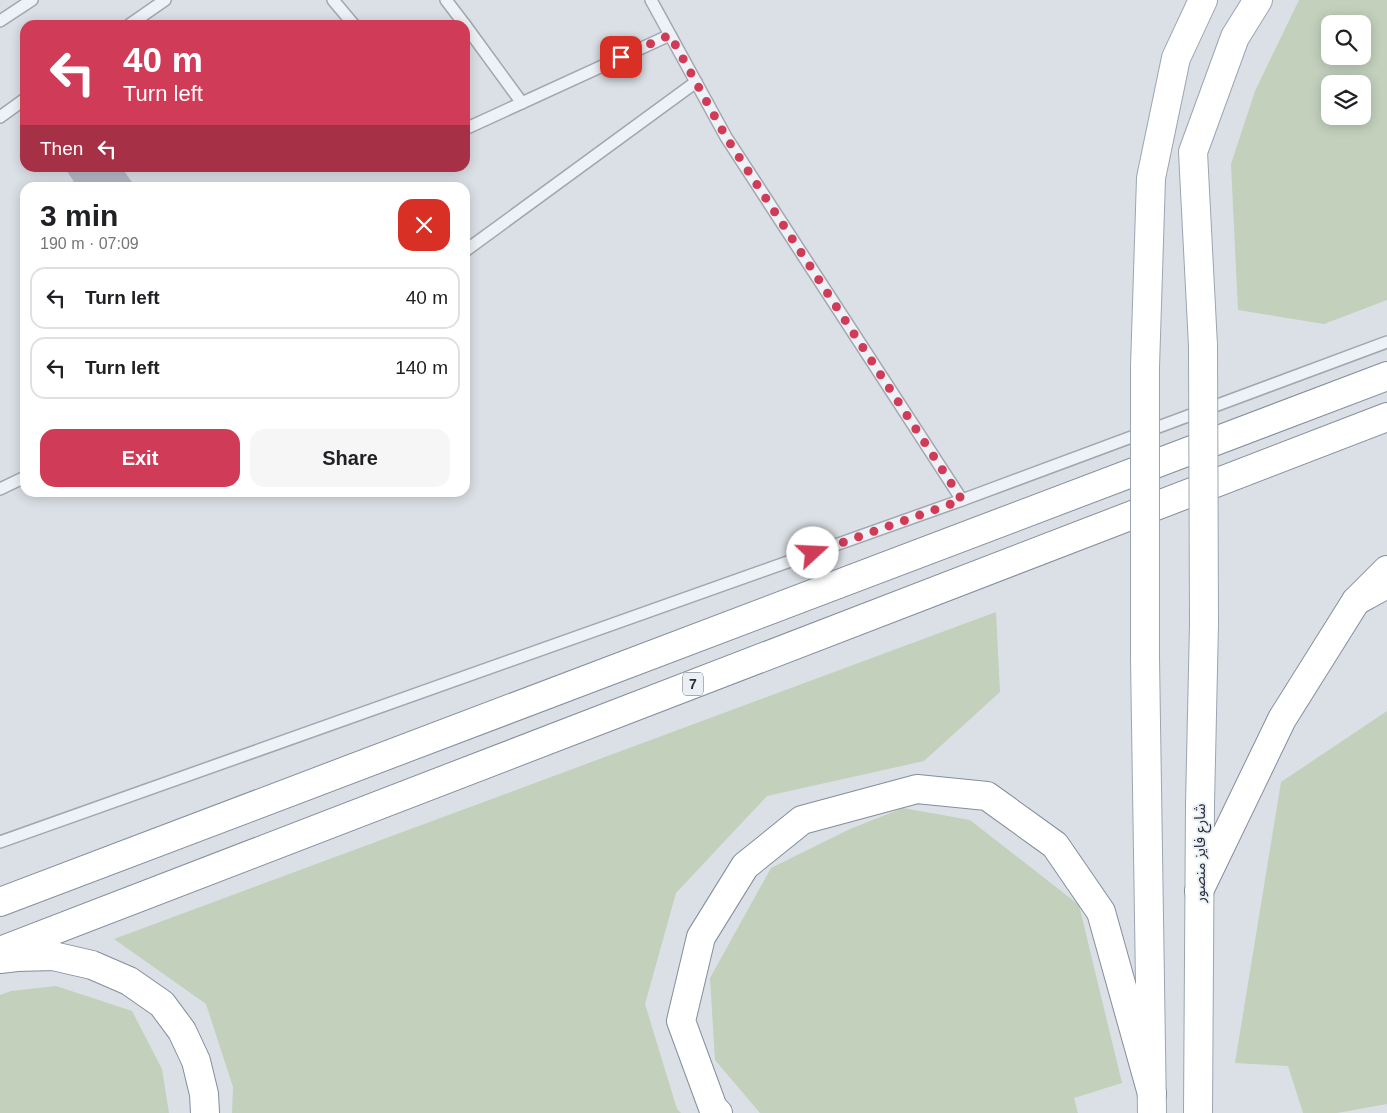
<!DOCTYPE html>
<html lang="en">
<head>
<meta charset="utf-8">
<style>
	body { margin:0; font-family:Arial,"Noto Sans Arabic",sans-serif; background:#f6f6f6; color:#202124; height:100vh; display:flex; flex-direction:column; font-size:19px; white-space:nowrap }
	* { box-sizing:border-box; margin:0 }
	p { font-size:16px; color:#757577 }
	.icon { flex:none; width:28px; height:28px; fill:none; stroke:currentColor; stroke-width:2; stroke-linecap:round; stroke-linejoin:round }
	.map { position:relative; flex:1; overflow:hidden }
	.sheet { position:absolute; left:20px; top:182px; width:450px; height:315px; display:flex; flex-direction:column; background:#fff; border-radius:15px; box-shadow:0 2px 12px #0003 }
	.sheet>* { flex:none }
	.top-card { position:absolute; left:20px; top:20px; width:450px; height:152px; border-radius:15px; box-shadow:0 2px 12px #0003; background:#d03c57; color:#fff; overflow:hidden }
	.tools { position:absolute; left:1321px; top:15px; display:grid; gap:10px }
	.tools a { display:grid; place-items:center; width:50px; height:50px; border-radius:10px; background:#fff; box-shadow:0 2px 12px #0003; font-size:25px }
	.pin { position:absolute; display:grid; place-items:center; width:42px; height:42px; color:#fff; margin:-21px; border-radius:10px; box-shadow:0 2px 8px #0006 }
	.me { position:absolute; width:55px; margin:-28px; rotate:70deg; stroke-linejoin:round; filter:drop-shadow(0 0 4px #0008) }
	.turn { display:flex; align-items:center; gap:18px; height:105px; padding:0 20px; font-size:22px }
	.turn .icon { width:65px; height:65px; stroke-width:2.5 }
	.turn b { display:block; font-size:35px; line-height:42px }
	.then { display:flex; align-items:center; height:48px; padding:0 20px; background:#0003; gap:10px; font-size:19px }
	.round { display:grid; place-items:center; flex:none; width:52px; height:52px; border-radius:15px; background:#f6f6f6 }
	.head { display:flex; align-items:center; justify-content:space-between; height:85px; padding:0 20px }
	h1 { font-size:30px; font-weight:600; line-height:38px }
	.cta { display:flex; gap:10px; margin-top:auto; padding:10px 20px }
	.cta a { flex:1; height:58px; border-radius:15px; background:#d03c57; color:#fff; font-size:20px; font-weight:600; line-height:58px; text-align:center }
	.cta a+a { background:#f6f6f6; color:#202124 }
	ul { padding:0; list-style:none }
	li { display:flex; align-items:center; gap:15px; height:62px; margin:0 10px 8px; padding:0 10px; border:2px solid #e0e0e0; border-radius:15px }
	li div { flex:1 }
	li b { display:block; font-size:19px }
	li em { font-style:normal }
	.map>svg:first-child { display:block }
	.green { fill:#c2d0bc; fill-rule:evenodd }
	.building { fill:#b3b9c3 }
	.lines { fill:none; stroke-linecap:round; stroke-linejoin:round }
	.service-casing { stroke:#a1a7b0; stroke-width:14 }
	.primary-casing { stroke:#9ba5b2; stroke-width:30 }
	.trunk-casing { stroke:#838e9d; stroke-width:30 }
	.motorway-casing { stroke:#838e9d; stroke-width:30 }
	.service { stroke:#eef1f5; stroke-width:11 }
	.primary { stroke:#fff; stroke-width:28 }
	.trunk { stroke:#fff; stroke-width:28 }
	.motorway { stroke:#fff; stroke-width:28 }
	.primary-bridge-casing { stroke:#9ba5b2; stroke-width:30; stroke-linecap:butt }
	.primary-bridge { stroke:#fff; stroke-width:28 }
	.route { stroke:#d03c57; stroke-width:9; stroke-dasharray:0 16.2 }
	.labels { text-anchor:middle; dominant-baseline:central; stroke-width:4; stroke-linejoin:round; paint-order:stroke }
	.shield { fill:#ebeff4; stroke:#606873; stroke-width:1 }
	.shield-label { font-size:14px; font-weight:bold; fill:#252e3c }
	.street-label { font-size:15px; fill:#252e3c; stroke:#ebeff4 }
</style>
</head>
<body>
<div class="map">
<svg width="1387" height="1113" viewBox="0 0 1387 1113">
	<rect width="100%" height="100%" fill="#dbe0e6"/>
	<g class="green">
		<path d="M1299,0H1387V300L1324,324L1238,310L1231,164L1255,91ZM1330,24H1362V56H1330ZM1330,84H1362V116H1330Z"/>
		<polygon points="996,612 1000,692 924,761 767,796 676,893 645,1004 677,1109 681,1113 232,1113 233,1087 206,1004 114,939"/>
		<polygon points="1387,711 1387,1104 1337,1113 1303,1113 1288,1066 1235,1063 1281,782"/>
		<polygon points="903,808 970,820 1079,905 1122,1083 1074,1098 1078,1113 760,1113 715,1060 710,978 771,868 850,829"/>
		<polygon points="56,986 132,1011 162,1069 169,1113 0,1113 0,995 11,991"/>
	</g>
	<polygon class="building" points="65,168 122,168 136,188 78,188"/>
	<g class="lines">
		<defs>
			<g id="service">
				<polyline points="333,0 354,25"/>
				<polyline points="446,0 465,25"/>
				<polyline points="651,0 726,137 962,500"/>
				<polyline points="0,21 32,0"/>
				<polyline points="129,25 165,0"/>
				<polyline points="465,25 522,103"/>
				<polyline points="0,117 25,99"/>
				<polyline points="465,129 670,35"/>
				<polyline points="465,251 696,82"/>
				<polyline points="0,489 25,477"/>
				<polyline points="0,842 962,500 1387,342"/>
			</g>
			<g id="primary">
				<polyline points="1203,346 1193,152 1235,37 1258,0"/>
				<polyline points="1145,367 1151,178 1176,58 1203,0"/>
				<polyline points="1145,658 1152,1113"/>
				<polyline points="1198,1113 1200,804 1204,624"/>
			</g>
			<g id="trunk">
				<polyline points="1199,891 1282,719 1356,601 1387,570"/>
				<polyline points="0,902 1387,376"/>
				<polyline points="0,951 1387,417"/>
			</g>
			<g id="motorway">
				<polyline points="1356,601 1387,584"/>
				<polyline points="0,959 17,957 53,956 92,965 129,981 162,1004 182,1031 196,1061 204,1094 205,1113"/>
				<polyline points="718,1113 713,1108 681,1021 701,937 745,866 802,820 917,789 987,796 1055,845 1101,912 1152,1094"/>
			</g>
		</defs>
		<use href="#service" class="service-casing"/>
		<use href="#primary" class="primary-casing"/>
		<use href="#trunk" class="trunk-casing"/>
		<use href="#motorway" class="motorway-casing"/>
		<use href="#service" class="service"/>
		<use href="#primary" class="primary"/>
		<use href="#trunk" class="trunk"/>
		<use href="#motorway" class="motorway"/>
		<defs>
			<g id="primary-bridge">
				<polyline points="1203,346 1204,624"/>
				<polyline points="1145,367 1145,658"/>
			</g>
		</defs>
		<use href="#primary-bridge" class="primary-bridge-casing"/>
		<use href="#primary-bridge" class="primary-bridge"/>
	</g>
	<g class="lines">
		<polyline class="route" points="621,57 670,35 726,137 962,500 813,553"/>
	</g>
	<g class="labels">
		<rect class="shield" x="683" y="672.5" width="20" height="23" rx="4"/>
		<g class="shield-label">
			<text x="693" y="684">7</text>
		</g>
		<g class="street-label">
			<text transform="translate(1199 853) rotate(-90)">شارع فايز منصور</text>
		</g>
	</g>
</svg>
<div class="tools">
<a><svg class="icon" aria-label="search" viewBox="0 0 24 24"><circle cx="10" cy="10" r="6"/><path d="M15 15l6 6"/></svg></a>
<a><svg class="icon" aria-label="layers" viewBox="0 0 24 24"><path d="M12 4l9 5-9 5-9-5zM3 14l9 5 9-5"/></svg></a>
</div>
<div class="pin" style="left:621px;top:57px;background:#d93025"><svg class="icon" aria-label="arrive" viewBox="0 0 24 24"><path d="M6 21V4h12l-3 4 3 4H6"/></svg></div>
<svg class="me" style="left:813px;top:553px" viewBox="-20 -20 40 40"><circle r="19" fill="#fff"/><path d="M0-13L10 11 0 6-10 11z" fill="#d03c57"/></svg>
<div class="top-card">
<div class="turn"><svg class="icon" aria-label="left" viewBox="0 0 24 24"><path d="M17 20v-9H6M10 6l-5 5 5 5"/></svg><div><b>40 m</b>Turn left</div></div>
<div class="then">Then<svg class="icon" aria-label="left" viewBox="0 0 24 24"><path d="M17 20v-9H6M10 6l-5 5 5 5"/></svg></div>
</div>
<section class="sheet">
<div class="head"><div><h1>3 min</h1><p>190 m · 07:09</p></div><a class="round" style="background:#d93025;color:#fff"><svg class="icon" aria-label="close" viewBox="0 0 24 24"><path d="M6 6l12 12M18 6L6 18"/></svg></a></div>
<ul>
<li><svg class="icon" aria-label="left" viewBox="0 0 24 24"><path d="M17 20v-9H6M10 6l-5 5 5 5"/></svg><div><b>Turn left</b></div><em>40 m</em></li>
<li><svg class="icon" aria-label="left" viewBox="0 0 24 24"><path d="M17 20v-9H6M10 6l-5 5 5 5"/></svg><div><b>Turn left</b></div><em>140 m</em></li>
</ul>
<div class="cta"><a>Exit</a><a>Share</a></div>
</section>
</div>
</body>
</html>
